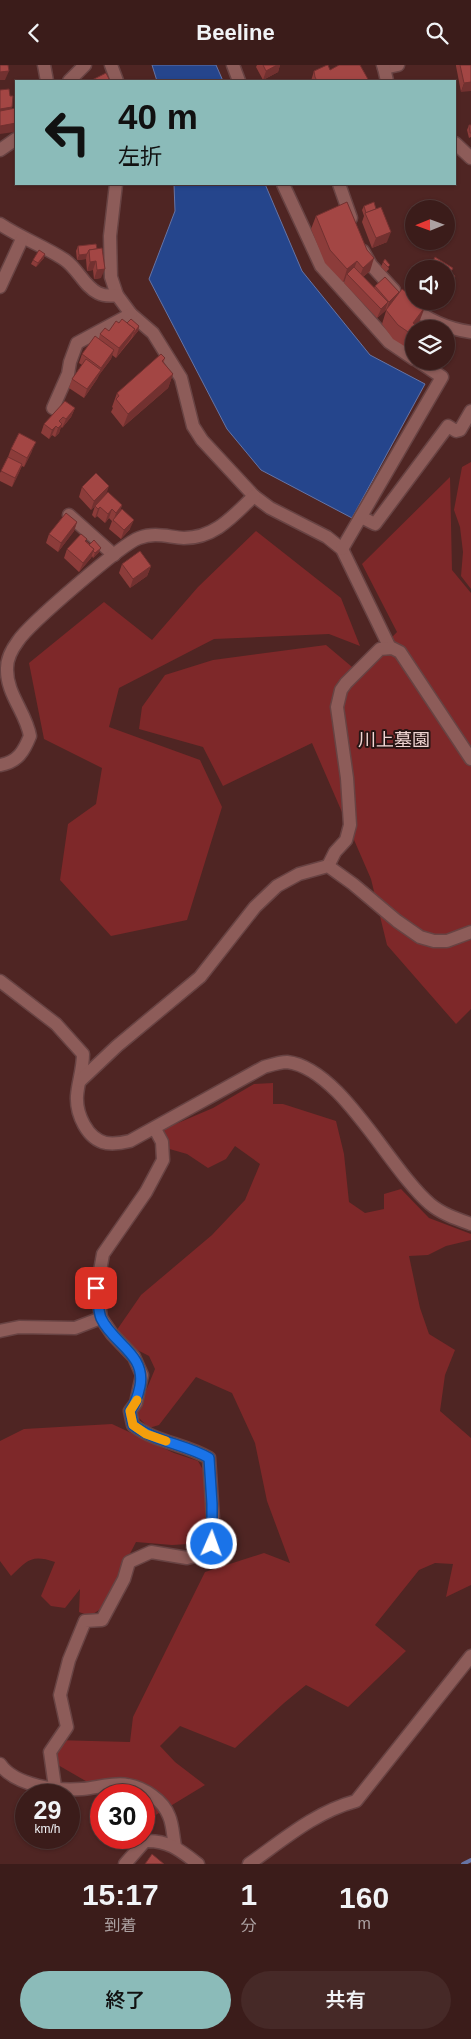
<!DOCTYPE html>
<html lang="ja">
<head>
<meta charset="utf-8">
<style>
	body { margin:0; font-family:Arial,"Noto Sans JP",sans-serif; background:#462927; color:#f1f3f6; height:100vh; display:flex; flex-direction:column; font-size:19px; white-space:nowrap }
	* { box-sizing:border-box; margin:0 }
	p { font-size:16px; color:#aca1a2 }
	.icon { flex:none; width:28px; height:28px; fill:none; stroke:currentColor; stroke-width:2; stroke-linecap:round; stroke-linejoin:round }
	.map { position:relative; height:1799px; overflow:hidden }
	.drawer { display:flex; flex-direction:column; background:#3b1c1a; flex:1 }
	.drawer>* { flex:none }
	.top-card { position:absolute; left:15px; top:15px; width:441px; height:105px; border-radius:0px; box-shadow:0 1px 4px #0004,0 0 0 1px #543a39; background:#8bbbb9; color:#111; overflow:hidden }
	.needle { width:32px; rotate:269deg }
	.tools { position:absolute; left:405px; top:135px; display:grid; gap:10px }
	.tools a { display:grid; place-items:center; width:50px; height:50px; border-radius:50%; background:#3b1c1a; box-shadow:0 1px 4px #0004,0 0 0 1px #543a39; font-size:25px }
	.speed { position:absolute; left:15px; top:1719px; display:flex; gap:10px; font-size:25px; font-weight:700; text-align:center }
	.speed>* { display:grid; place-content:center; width:65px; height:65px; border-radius:50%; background:#3b1c1a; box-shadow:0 1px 4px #0004,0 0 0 1px #543a39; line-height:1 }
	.speed small { font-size:12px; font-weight:400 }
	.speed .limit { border:8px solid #d22; background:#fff; color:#111 }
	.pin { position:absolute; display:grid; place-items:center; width:42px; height:42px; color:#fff; margin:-21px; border-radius:10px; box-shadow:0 2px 8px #0006 }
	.me { position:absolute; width:55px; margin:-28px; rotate:2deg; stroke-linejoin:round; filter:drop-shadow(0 0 4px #0008) }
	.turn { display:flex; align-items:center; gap:18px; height:105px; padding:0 20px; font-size:22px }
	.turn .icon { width:65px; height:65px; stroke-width:2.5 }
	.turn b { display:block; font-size:35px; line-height:42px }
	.eta { display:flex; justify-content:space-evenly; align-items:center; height:85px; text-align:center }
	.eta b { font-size:30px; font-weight:600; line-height:35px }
	.button { display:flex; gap:10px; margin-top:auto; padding:10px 20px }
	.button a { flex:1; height:58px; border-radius:30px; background:#8bbbb9; color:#111; font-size:20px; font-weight:600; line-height:58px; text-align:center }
	.button a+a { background:#462927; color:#f1f3f6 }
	header { display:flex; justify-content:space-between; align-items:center; height:65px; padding:0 20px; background:#3b1c1a; font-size:22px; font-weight:600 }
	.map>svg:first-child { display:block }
	.green { fill:#7e2829 }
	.water { fill:#25458c; stroke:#6674a5 }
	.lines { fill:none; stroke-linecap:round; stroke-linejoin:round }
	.stream { stroke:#6674a5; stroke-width:4 }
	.street-casing { stroke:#684343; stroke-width:15 }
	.street { stroke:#8d5c59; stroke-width:12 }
	.wall { fill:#8c3c3a }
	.shaded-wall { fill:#723130 }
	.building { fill:#a34644; stroke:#723130 }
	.route-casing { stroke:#114b97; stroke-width:12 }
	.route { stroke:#1a73e8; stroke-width:9 }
	.slow { stroke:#f59e0b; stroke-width:9 }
	.labels { text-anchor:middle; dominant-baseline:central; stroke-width:4; stroke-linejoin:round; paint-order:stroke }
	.park-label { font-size:18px; fill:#f0d5d3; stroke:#281514 }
</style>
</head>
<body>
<header><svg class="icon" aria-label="back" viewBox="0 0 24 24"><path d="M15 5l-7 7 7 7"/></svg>Beeline<svg class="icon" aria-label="search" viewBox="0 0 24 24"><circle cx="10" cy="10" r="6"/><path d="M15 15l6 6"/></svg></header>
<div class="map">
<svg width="471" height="1799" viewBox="0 0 471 1799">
	<rect width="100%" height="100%" fill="#4f2523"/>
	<g class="green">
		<polygon points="471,397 471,524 461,511 463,487 460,462 454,445 462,402"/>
		<polygon points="450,412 452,505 471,528 471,944 456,959 387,880 371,814 312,678 223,721 203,682 139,664 142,642 165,610 213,595 326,580 358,607 397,567 362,499"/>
		<polygon points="256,466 341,533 360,581 329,569 214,574 119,623 109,662 200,695 222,742 187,855 111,871 60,815 68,759 96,739 102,703 44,674 29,598 104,537 152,575 198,522"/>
		<polygon points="273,1018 273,1039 283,1039 336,1056 344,1089 349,1137 365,1148 384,1144 384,1129 401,1124 429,1153 471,1169 471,1175 446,1181 428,1190 409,1191 420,1243 429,1269 455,1285 445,1310 440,1346 471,1373 471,1520 446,1532 453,1499 435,1498 419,1505 375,1560 406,1586 348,1642 306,1620 284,1638 235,1683 180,1661 160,1681 175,1697 205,1720 154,1751 144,1747 144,1730 110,1730 58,1700 54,1675 130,1677 133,1652 205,1507 264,1488 290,1498 267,1436 255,1378 232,1328 196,1312 159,1360 149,1363 136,1350 155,1304 149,1291 112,1272 141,1230 212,1170 245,1135 260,1099 235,1081 226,1094 208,1103 187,1089 166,1083 164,1064 213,1043 254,1019"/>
		<path d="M112,1359L174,1388L198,1396L207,1412L205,1478L172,1480L136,1477L102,1543L90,1551L79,1547L80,1524L65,1543L51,1541L41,1531L55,1497C31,1489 28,1495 11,1511L0,1496V1376L24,1364Z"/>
	</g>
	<g class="water">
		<polygon points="152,0 216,0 223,16 157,16"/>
		<polygon points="174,119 265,119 302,206 370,290 425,319 352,453 261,405 227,364 149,214 175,146"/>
	</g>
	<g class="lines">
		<polyline class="stream" points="463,1799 471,1795"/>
		<defs>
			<g id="street">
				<polyline points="44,0 47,16"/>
				<polyline points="111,0 117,16"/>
				<polyline points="233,0 239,16"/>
				<polyline points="383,0 384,3 398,0"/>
				<polyline points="384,3 387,16"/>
				<polyline points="69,16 85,0"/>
				<polyline points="455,78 471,93"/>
				<polyline points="0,85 16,74"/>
				<polyline points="116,119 110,171 111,212 117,230 131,249 153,268 181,313 193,361 202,375 254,431 270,443 327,472 342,484 390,583"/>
				<polyline points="283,119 321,201 389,277 414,294"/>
				<polyline points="339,119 351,153"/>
				<path d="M0,159C21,173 46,182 65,195C78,204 84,221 98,228C104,231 111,231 117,230"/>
				<polyline points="363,186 371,200 394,225"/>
				<polyline points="0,222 22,174"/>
				<path d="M408,239C426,254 448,264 471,267"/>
				<polyline points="53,343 68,309 70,297 77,278 131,249"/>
				<polyline points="69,450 114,490"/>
				<polyline points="361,452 375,459 448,361 456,366 460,365 471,346"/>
				<polyline points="342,484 442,312 418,296"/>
				<path d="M0,700C18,697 24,686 30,671C26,647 6,629 7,603C7,593 12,584 18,576C29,559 122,479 139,473C155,467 168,472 184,473C215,473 233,451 254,431"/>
				<polyline points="328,801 335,787 346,775 350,760 347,713 337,642 341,625 346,618 380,584 392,583 400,587 471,694"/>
				<path d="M0,916L56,959L83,989C83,1004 78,1017 77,1031C76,1049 87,1074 106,1078C114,1079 122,1078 130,1076L264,1002C271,1000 280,997 287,997C341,1003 389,1104 430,1139C442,1149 457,1154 471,1159"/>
				<polyline points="80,1016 117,981 200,912 255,842 277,821 299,809 328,801 353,819 397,856 420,872 434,876 447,876 471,867"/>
				<polyline points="0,1266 19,1262 75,1263 101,1253 97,1223 103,1189 146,1127 163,1095 162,1077 155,1064"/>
				<path d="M0,1699C15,1721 57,1726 82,1724C96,1723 114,1717 128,1720C144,1723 163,1735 169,1751C173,1760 173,1772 175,1781"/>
				<path d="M55,1722L50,1687L67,1662L60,1630L69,1595L85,1556L102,1555L124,1514L129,1497L151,1487L187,1493L199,1490L212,1479L213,1454L209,1393C185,1379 155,1377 133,1360L130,1346L136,1338L142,1310L134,1292L112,1269L101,1253"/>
				<path d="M125,1799L145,1776C168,1775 180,1785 198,1799"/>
				<path d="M249,1799C283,1775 315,1747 356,1736L471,1591"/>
			</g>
		</defs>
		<use href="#street" class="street-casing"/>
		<use href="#street" class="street"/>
	</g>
	<g class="wall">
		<polygon points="257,0 280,0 278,7 263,15 256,2"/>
		<polygon points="456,0 471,0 461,27 456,1"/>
		<polygon points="330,5 369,16 311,16 314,6"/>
		<polygon points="469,60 471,60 471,72 469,73 467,65"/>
		<polygon points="364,141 376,144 387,177 372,183 362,157 364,151 362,145"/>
		<polygon points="316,151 370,206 363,212 374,223 375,221 420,255 414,264 414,287 393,274 382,259 386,246 385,245 385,246 377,253 344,218 345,215 343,217 325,198 311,164"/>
		<polygon points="96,179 101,213 94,214 93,205 87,206 86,194 77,195 76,186 78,181"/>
		<polygon points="44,193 36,202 31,199 33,195"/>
		<polygon points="385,194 389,204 386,207 381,202 383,197"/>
		<polygon points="453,203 451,208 455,211 452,220 447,228 446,204"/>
		<polygon points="119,258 127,258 139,261 138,266 116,293 112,290 111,294 99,310 97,314 84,333 69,323 72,314 82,300 79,298 82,289 99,273 100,269 109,266"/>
		<polygon points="165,293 163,299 173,309 168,323 123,362 111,347 113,343 112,342 117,328"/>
		<polygon points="75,343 71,352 62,363 61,362 59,368 55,372 52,370 49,374 41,368 44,359"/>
		<polygon points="11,384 32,386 24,402 22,401 12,422 0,416 0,408 8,392"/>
		<polygon points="82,422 106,429 122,440 120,446 130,464 121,474 109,464 112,456 109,453 105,458 97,451 95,453 92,450 95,441 96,440 91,445 79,432"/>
		<polygon points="77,457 74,466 58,487 46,478 49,469"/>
		<polygon points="86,476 99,487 93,493 92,491 91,493 79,507 64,493 67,484"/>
		<polygon points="122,499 151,501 147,511 130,523 119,508"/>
	</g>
	<g class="shaded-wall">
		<polygon points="277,0 280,0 278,7 263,15 266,6"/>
		<polygon points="9,6 5,15 0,15 0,7"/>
		<polygon points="471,17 471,26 461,27 464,18"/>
		<polygon points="12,42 9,51 0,52 0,44"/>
		<polygon points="16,58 16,61 14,67 0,69 0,61"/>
		<polygon points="391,167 387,177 372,183 376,173"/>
		<polygon points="45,189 44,193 36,202 38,198"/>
		<polygon points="87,189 86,194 77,195 79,190"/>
		<polygon points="374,193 370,206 358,216 363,203"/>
		<polygon points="96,196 93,205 87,206 90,197"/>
		<polygon points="357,196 352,209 347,209 345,215 343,217 347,204"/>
		<polygon points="105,204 101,213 94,214 97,205"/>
		<polygon points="455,211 452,220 447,228 450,219"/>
		<polygon points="399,227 396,236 386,246 389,237"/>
		<polygon points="388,237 385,246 377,253 381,244"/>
		<polygon points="425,242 420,255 410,268 413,258"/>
		<polygon points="139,261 138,266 132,273 134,268"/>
		<polygon points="135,264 131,273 116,293 119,283"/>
		<polygon points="114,285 111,294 99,310 97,314 84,333 87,324 99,307 101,303"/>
		<polygon points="173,309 168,323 123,362 128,349"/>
		<polygon points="75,343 71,352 62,363 66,354"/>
		<polygon points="62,359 59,368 55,372 58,363"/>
		<polygon points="56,361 52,370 49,374 52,365"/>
		<polygon points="36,377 32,386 24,402 27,393"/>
		<polygon points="22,399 19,408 12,422 15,413"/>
		<polygon points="109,421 106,430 91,445 94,436"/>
		<polygon points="122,440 119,450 113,457 116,448"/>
		<polygon points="100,442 97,451 95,453 98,444"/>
		<polygon points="112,444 109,453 105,458 108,449"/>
		<polygon points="134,455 130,464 121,474 124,465"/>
		<polygon points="77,457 74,466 58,487 61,478"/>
		<polygon points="101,483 99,487 93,493 95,488"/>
		<polygon points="94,484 91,493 79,507 83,498"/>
		<polygon points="151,501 147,511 130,523 133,514"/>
	</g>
	<g class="building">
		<polygon points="0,0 8,0 9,6 0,7"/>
		<polygon points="263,0 277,0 266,6"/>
		<polygon points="327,0 328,0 330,5 339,0 360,0 369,16 317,16 315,12 314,6"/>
		<polygon points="460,0 471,0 471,17 464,18"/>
		<polygon points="106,8 110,16 90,16"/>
		<polygon points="9,24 10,31 13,31 12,42 0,44 0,25"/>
		<polygon points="16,43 16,58 0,61 0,46"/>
		<polygon points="469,60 471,60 471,68 470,68"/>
		<polygon points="347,137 367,185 374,193 363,203 357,196 347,204 330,185 316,151"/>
		<polygon points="374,137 376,144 366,148 364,141"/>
		<polygon points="381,142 391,167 376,173 365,148"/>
		<polygon points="96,179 97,184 89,185 87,189 79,190 78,181"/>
		<polygon points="102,183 105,204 97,205 96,196 90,197 89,185"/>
		<polygon points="39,185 45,189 38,198 33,195"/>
		<polygon points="435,192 453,203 450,208 455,211 450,219 446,217 446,204 429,204"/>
		<polygon points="385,194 390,200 388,202 383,197"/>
		<polygon points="354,202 388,237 381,244 347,209"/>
		<polygon points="385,212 399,227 389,237 375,221"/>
		<polygon points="402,224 414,233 414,236 418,236 425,242 413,258 421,264 414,264 414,271 398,260 386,245"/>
		<polygon points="122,254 135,264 119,283 100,269 105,263 109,266 116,256 119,258"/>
		<polygon points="131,254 139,261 134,268 133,268 135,264 127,258"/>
		<polygon points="95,271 114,285 101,303 82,289"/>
		<polygon points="161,289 165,293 162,296 173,309 128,349 116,334 119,331 117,328"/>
		<polygon points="86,294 101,305 87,324 72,314"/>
		<polygon points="65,336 75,343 66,354 63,352 59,356 62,359 58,363 56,361 52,365 44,359"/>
		<polygon points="19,368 36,377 27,393 11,384"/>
		<polygon points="8,392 22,399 15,413 1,406"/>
		<polygon points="96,408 109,421 94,436 82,422"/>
		<polygon points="108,427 122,440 116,448 112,444 108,449 100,442 98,444 95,441"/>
		<polygon points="122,444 134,455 124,465 113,455"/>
		<polygon points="66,448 77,457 61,478 49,469"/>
		<polygon points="81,469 87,474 85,476 94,484 83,498 67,484"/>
		<polygon points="94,475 101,483 95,488 93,486 94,484 89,480"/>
		<polygon points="140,486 151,501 133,514 122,499"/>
		<polygon points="152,1789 164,1799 145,1799"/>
	</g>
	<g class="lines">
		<defs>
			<path id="route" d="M96,1223C98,1232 98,1245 101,1253C113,1279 146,1289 140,1321C138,1331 136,1338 130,1346L133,1360C155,1377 185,1379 209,1393L212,1439V1479"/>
		</defs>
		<use href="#route" class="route-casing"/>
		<use href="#route" class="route"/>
		<polyline class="slow" points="137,1335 130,1346 133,1360 146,1369 166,1376"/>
	</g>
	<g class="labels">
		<g class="park-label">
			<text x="394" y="675">川上墓園</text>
		</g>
	</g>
</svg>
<div class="tools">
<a><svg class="needle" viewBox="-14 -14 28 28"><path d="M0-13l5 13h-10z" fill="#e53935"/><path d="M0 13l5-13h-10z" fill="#aca1a2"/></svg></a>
<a><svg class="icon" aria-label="sound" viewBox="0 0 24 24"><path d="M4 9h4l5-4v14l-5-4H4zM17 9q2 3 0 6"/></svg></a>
<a><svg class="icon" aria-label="layers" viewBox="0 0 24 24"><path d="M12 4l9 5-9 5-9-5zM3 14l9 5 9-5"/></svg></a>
</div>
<div class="speed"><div>29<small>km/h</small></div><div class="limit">30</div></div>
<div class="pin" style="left:96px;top:1223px;background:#d93025"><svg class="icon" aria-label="arrive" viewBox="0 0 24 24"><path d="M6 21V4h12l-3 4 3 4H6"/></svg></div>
<svg class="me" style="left:212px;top:1479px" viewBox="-20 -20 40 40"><circle r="17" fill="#1a73e8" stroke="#fff" stroke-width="3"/><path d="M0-11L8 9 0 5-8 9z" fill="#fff"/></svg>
<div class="top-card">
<div class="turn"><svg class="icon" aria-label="left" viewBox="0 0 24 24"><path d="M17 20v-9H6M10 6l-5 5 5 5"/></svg><div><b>40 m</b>左折</div></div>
</div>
</div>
<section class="drawer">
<div class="eta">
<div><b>15:17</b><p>到着</p></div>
<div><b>1</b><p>分</p></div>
<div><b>160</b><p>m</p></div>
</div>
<div class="button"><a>終了</a><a>共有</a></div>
</section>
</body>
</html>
